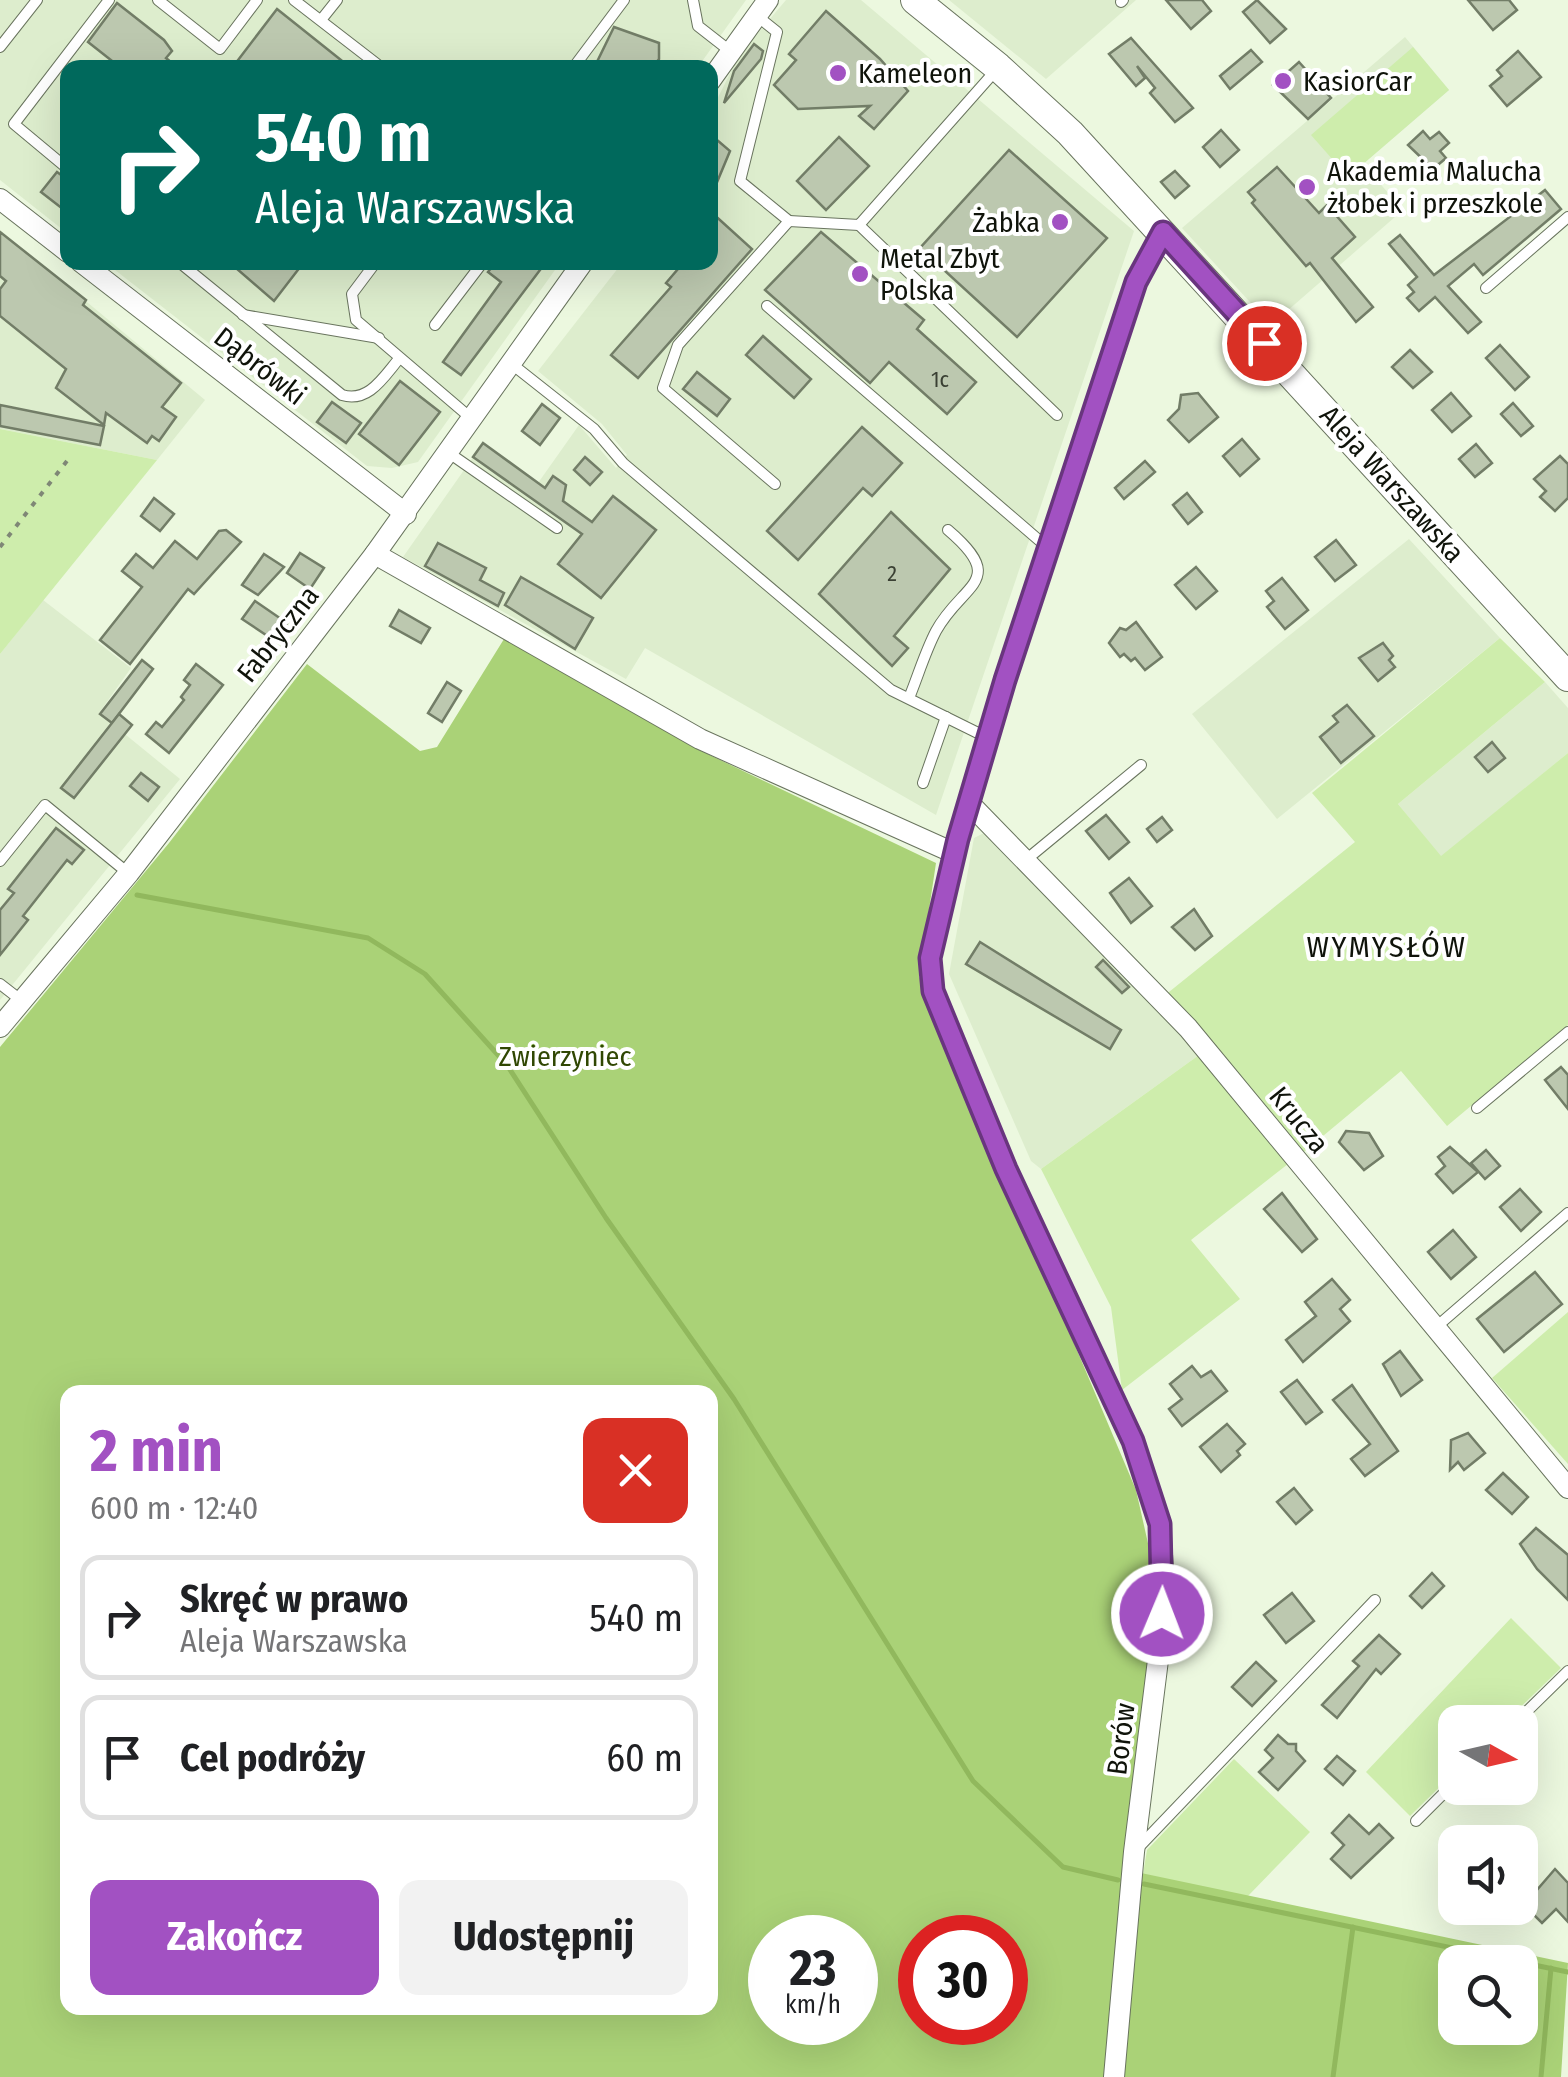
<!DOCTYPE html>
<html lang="pl">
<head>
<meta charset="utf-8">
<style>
	body { margin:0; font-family:"Fira Sans Condensed",sans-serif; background:#f2f2f2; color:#202124; height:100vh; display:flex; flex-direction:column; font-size:38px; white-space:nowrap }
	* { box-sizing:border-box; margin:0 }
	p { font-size:32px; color:#757577 }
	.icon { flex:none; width:55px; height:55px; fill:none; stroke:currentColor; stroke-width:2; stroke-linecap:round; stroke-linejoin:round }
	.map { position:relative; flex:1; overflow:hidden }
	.details { position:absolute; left:60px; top:1385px; width:658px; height:630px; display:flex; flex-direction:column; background:#fff; border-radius:20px; box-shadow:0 10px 40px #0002 }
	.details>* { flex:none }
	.hud { position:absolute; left:60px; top:60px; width:658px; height:210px; border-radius:20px; box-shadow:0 10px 40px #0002; background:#00695c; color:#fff; overflow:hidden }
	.needle { width:65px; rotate:98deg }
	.tools { position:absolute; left:1438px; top:1705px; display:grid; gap:20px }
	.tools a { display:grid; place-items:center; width:100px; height:100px; border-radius:20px; background:#fff; box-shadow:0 10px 40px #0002; font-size:50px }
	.speed { position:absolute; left:748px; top:1915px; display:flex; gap:20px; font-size:50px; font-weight:700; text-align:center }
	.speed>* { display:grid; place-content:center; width:130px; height:130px; border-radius:50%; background:#fff; box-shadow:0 10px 40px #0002; line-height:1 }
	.speed small { font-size:25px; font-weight:400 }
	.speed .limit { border:15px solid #d22; background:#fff; color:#111 }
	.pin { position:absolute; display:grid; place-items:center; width:85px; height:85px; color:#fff; margin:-42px; border:5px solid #fff; border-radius:50%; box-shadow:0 2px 10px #0007 }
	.me { position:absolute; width:110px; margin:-55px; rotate:1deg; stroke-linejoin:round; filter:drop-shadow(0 0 8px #0008) }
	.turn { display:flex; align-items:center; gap:35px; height:210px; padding:0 30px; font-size:45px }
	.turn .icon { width:130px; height:130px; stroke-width:2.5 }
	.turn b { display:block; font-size:70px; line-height:85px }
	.round { display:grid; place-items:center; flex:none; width:105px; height:105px; border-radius:20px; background:#f2f2f2 }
	.summary { display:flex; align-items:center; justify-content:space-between; height:170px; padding:0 30px }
	h1 { font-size:60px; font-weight:700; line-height:75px; color:#a251c2 }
	.cta { display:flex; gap:20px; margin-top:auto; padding:20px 30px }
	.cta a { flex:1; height:115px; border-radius:20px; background:#a251c2; color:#fff; font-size:40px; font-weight:700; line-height:115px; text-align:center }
	.cta a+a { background:#f2f2f2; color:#202124 }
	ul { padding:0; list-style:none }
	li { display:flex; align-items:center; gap:30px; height:125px; margin:0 20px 15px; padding:0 10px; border:5px solid #e0e0e0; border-radius:20px }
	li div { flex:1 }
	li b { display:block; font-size:38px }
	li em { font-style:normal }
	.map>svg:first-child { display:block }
	.built { fill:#ddedcd }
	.green { fill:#ceedac }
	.forest { fill:#aad277; fill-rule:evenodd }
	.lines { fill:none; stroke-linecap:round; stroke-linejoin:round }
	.stream { stroke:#91b85d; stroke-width:5 }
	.building { fill:#bcc8af; stroke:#727d67; stroke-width:2.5 }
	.lane-casing { stroke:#69745e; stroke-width:12 }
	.street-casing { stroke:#69745e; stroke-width:22 }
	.secondary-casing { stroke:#69745e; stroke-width:30 }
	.path { stroke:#7f8776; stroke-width:4; stroke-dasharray:5 8; stroke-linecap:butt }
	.lane { stroke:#fff; stroke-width:10 }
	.street { stroke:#fff; stroke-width:20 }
	.secondary { stroke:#fff; stroke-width:28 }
	.route-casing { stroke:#69357e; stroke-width:25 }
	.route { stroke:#a251c2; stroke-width:18 }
	.poi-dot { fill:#a251c2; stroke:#fff; stroke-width:4 }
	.labels { text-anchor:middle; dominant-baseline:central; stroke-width:8; stroke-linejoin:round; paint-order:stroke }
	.number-label { font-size:22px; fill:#3a4033 }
	.poi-label { font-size:28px; fill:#0f130a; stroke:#fff; text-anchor:start }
	.street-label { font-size:28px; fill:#0f130a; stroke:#fff }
	.park-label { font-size:28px; fill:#304703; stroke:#fff }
	.neighbourhood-label { font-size:30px; letter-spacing:2.5px; fill:#0f130a; stroke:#fff }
</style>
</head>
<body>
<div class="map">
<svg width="1568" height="2077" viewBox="0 0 1568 2077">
	<rect width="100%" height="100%" fill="#ecf8df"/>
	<g class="built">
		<polygon points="0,0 746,0 698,67 68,68 67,233 0,180"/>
		<polygon points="786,0 861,0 1134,231 936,815 645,648 626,679 403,557 483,443 538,483 579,425 616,468 627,455 602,424 538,371 622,263 710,262 710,113 740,54"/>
		<polygon points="949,0 1136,0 1046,79"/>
		<polygon points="1405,37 1449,90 1363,164 1403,210 1271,325 1182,228"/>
		<polygon points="0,230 205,400 157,460 0,429"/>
		<polygon points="106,263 560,263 418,462 392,468 367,466"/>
		<polygon points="1409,539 1500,638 1277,819 1192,714"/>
		<polygon points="43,600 131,668 99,713 180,779 0,1000 0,654"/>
		<polygon points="1545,682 1568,708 1568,753 1441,857 1398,804"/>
		<polygon points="990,830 1199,1055 1041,1169 1031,1161 949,974 974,838"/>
	</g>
	<g class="green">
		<polygon points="1413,47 1449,90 1348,177 1311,135"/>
		<polygon points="0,429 157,460 0,654"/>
		<polygon points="1500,638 1545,682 1398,804 1441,856 1568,753 1568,1025 1447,1126 1401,1071 1299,1156 1164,996 1355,842 1312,793"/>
		<polygon points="1199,1055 1288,1164 1191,1240 1240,1299 1122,1390 1111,1307 1041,1169"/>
		<polygon points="1568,1312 1568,1464 1492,1378"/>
		<polygon points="1511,1618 1561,1668 1505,1722 1455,1722 1455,1772 1410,1816 1366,1772"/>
		<polygon points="1234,1759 1310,1832 1247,1897 1143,1874 1147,1850"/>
	</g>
	<path class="forest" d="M504,639L695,748L936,863L919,976L1136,1490L1154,1570L1146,1688L1122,1869L1568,1963L1561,2077H0V1047L169,843L307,664L420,751L437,747ZM68,1392H710V2008H68ZM770,1938H855V2022H770ZM920,1938H1005V2022H920ZM1455,1962H1520V2028H1455Z"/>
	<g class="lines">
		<g class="stream">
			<polyline points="137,895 368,938 425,974 507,1065 606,1218 734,1399 973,1781 1063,1867 1118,1880"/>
			<polyline points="1144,1884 1568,1972"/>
			<polyline points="1333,2077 1353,1927"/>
			<polyline points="1541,2077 1551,1968"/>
		</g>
	</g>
	<g class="building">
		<polygon points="1166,0 1202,0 1211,11 1191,29"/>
		<polygon points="1257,0 1286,29 1270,43 1243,12"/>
		<polygon points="1468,0 1509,0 1517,10 1493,30"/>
		<polygon points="117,3 164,40 172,51 166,58 178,68 121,68 88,42"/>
		<polygon points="277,9 351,68 232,68"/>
		<polygon points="826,11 880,59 908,91 874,129 859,116 870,106 798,109 774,85 796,60 789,54"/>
		<polygon points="614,27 659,43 659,59 652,68 594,68"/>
		<polygon points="1131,38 1193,108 1175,122 1150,93 1155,88 1137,66 1145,78 1136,86 1109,54"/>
		<polygon points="754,44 763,51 761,59 724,103 734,71"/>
		<polygon points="1251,50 1262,62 1230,89 1220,76"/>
		<polygon points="1518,51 1541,77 1507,106 1490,86 1502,76 1497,70"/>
		<polygon points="1299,62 1331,98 1308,119 1273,85"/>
		<polygon points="1221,130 1239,150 1220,167 1203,147"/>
		<polygon points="1423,131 1430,139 1439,132 1449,143 1440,151 1446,158 1433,169 1408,145"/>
		<polygon points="710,134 730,151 710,199"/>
		<polygon points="839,137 869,166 826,210 797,181"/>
		<polygon points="1009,150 1107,238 1017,337 920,248"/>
		<polygon points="1277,167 1319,213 1327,205 1355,237 1332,258 1373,307 1356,322 1310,263 1306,266 1252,203 1255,200 1248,192"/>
		<polygon points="1175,171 1189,186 1175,198 1161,182"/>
		<polygon points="57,172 68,180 68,213 41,192"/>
		<polygon points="1545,190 1561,209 1483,275 1474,264 1448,286 1481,322 1468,333 1435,297 1419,311 1407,298 1414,292 1408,285 1417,277 1389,244 1400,235 1434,275"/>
		<polygon points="710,211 752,249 638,378 611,355 671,287 666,283 684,262 710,262"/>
		<polygon points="0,232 86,300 83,305 181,383 162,407 176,417 159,441 152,436 147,443 106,413 104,425 56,388 66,369 0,316 0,289 6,281 0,276"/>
		<polygon points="821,232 924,320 917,329 976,382 947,414 889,362 870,383 765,290"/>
		<polygon points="229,262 304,262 274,301"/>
		<polygon points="496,262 546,262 461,375 443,362 501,282 488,272"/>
		<polygon points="763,336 811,379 794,398 746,355"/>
		<polygon points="1500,345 1529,377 1515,390 1486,358"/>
		<polygon points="1410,350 1432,372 1413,388 1392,367"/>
		<polygon points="697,372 730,399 717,416 683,389"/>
		<polygon points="400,381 440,412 399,465 359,434"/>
		<polygon points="1198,393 1218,417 1189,442 1168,420 1179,409 1181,395"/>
		<polygon points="1451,393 1471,416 1452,432 1432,410"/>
		<polygon points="332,402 361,423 346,443 317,422"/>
		<polygon points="1513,403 1533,426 1521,436 1501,414"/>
		<polygon points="542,404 560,418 540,445 522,431"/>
		<polygon points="0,405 104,426 100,445 0,426"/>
		<polygon points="862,427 902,463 872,496 863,488 798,560 767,531"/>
		<polygon points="1242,439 1259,459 1240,476 1223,456"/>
		<polygon points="483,443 545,488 553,476 566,485 563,501 592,522 613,496 656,530 601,598 558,564 582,534 473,457"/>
		<polygon points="1476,444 1492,463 1475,477 1459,459"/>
		<polygon points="1560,456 1568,464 1568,498 1555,511 1540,497 1546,491 1534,479"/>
		<polygon points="585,457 602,472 590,485 574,470"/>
		<polygon points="1145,461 1155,472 1124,499 1115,488"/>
		<polygon points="1187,493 1202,512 1188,524 1173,505"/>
		<polygon points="154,498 174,514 160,531 141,516"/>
		<polygon points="891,512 950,569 894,636 908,648 892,666 819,594"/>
		<polygon points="226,530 241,542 194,594 188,589 130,664 100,640 142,587 122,571 136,554 153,568 175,541 197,559 219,531"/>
		<polygon points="1336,540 1356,565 1335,581 1315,557"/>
		<polygon points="438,543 486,568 480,580 504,593 498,606 425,566"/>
		<polygon points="300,553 324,568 310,589 287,573"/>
		<polygon points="264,554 284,567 258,595 242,585"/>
		<polygon points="1196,567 1217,591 1196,609 1175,585"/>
		<polygon points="521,577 593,618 575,649 505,605"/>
		<polygon points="1282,578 1308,610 1285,629 1267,607 1274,601 1266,591"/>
		<polygon points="255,601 287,623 275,641 242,619"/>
		<polygon points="399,610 430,628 421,643 390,626"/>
		<polygon points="1136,622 1162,657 1145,670 1135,658 1131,661 1124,654 1120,657 1109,643 1120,628 1126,630"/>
		<polygon points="1383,643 1393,656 1389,660 1395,667 1378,681 1359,658"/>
		<polygon points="142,660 153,669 112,723 100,714"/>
		<polygon points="196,664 223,685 169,753 146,734 156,722 162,727 184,700 181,697 190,685 184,680"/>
		<polygon points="447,682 461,691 442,722 428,713"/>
		<polygon points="1347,705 1374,736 1341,763 1320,737 1338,722 1333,716"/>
		<polygon points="119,714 132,725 74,798 61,788"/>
		<polygon points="1492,742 1505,758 1488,772 1475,757"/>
		<polygon points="141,773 159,787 148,801 130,786"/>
		<polygon points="1106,815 1129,842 1109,859 1086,831"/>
		<polygon points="1162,817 1172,830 1157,842 1147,829"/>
		<polygon points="56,828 84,850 72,864 67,860 23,916 28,920 0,955 0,910 14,893 8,889"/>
		<polygon points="1129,878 1152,906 1131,923 1110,893"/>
		<polygon points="1194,909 1212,936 1195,950 1172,927"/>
		<polygon points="980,942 1121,1030 1110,1049 966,964"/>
		<polygon points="1103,960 1129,987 1122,993 1096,967"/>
		<polygon points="1561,1067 1568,1075 1568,1109 1545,1080"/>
		<polygon points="1346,1131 1369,1133 1383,1156 1364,1170 1339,1142"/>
		<polygon points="1450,1147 1478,1172 1453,1193 1436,1174 1445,1166 1438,1157"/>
		<polygon points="1486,1150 1500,1166 1485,1179 1471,1163"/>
		<polygon points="1520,1189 1541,1212 1521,1231 1500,1207"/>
		<polygon points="1282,1193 1317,1239 1302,1252 1264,1209"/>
		<polygon points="1453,1230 1476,1257 1451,1279 1428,1252"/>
		<polygon points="1535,1272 1562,1304 1504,1352 1477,1319"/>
		<polygon points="1332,1279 1350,1300 1340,1309 1350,1321 1303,1362 1286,1340 1316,1316 1305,1302"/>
		<polygon points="1400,1351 1422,1380 1401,1396 1383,1364"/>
		<polygon points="1192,1366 1201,1377 1211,1371 1227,1391 1182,1426 1169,1409 1182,1399 1170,1384"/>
		<polygon points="1297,1380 1322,1412 1306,1424 1281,1392"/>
		<polygon points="1352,1385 1398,1451 1365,1476 1351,1459 1370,1444 1333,1400"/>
		<polygon points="1227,1424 1245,1444 1237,1451 1240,1455 1221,1472 1200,1447"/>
		<polygon points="1468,1433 1485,1453 1464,1470 1458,1462 1450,1470 1451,1440"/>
		<polygon points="1503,1473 1528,1497 1512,1514 1486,1490"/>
		<polygon points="1294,1488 1312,1510 1296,1524 1277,1502"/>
		<polygon points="1536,1528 1568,1555 1568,1600 1537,1569 1520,1544"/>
		<polygon points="1432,1573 1444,1586 1422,1608 1410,1596"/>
		<polygon points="1292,1593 1314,1621 1286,1643 1264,1615"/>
		<polygon points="1379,1635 1400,1654 1381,1674 1376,1669 1337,1718 1322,1705 1359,1666 1353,1661"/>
		<polygon points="1256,1662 1276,1681 1252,1706 1232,1687"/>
		<polygon points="1278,1735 1288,1744 1296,1744 1296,1751 1305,1761 1278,1790 1259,1772 1273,1758 1265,1750"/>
		<polygon points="1337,1756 1355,1771 1343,1785 1325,1769"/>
		<polygon points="1349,1815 1369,1834 1379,1824 1393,1838 1351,1878 1331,1859 1344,1845 1332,1833"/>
		<polygon points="1555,1869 1568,1883 1568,1922 1556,1909 1542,1923 1524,1905"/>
	</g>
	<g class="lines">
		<defs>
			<g id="lane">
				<polyline points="158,0 220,49 257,0"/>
				<polyline points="294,0 382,68"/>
				<polyline points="693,0 698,26 730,51"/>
				<polyline points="1121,2 1123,0"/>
				<polyline points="757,16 777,32 740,181 789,221 678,345 663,388 775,484"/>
				<polyline points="321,20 337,0"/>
				<polyline points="0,47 37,0"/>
				<polyline points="573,68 624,0"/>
				<polyline points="68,169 14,124 109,0"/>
				<polyline points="789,221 859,225 997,69"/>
				<polyline points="859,225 1057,415"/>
				<path d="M179,262L342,395C368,403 383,378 398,360"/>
				<polyline points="376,262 352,294 356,320 472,419"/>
				<polyline points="1486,288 1568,217"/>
				<polyline points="767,306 1048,548"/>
				<polyline points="243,315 379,338"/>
				<polyline points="435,325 483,262"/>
				<polyline points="513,365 594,429 623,463 891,690 988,738"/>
				<polyline points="449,453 557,528"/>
				<path d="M909,698C918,676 925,652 936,631C962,583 1009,582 948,530"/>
				<polyline points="923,783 946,717"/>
				<polyline points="1027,859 1141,765"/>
				<polyline points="0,861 45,805 128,873"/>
				<polyline points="0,984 22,1001"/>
				<polyline points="1477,1108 1568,1032"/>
				<polyline points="1435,1328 1568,1213"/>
				<polyline points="1516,1722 1568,1671"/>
				<polyline points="1416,1821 1455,1782"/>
				<polyline points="1137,1849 1375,1600"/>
			</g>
			<g id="street">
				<polyline points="710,81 768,0"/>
				<polyline points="0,199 68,252"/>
				<polyline points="81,262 406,514"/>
				<polyline points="375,554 700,739 954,853"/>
				<polyline points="969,803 1188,1028 1568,1488"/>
				<polyline points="0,1027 129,873 375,554 583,262"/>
				<polyline points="1114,2077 1134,1852 1160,1644 1164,1584 1160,1525 1133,1441 1006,1169 933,991 930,957 954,853 1005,680 1136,282 1163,232"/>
			</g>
			<polyline id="secondary" points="915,0 998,67 1070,133 1568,677"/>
		</defs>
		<use href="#lane" class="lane-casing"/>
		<use href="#street" class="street-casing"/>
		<use href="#secondary" class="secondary-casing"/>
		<polyline class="path" points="0,547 70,457"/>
		<use href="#lane" class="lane"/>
		<use href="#street" class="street"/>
		<use href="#secondary" class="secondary"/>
	</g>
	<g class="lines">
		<defs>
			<polyline id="route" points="1162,1614 1160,1524 1133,1441 1006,1169 933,991 930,958 958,839 1005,680 1136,282 1163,232 1264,343"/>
		</defs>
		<use href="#route" class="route-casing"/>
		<use href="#route" class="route"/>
	</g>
	<g class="poi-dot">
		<circle cx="838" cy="73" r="10"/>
		<circle cx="1283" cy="81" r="10"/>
		<circle cx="1307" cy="187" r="10"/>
		<circle cx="1060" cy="222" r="10"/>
		<circle cx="860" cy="274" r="10"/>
	</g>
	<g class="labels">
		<g class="number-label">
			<text x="940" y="379">1c</text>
			<text x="892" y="573">2</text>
		</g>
		<g class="poi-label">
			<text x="858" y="73">Kameleon</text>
			<text x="1303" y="81">KasiorCar</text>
			<text x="1327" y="171">Akademia Malucha<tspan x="1327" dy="32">żłobek i przeszkole</tspan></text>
			<text x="1040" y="222" text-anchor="end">Żabka</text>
			<text x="880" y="258">Metal Zbyt<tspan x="880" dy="32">Polska</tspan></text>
		</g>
		<g class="street-label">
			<text transform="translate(260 366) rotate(38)">Dąbrówki</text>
			<text transform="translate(1392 484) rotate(48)">Aleja Warszawska</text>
			<text transform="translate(278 634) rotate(-52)">Fabryczna</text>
			<text transform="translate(1299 1120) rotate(51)">Krucza</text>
			<text transform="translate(1121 1739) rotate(-83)">Borów</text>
		</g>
		<g class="park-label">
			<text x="565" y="1056">Zwierzyniec</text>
		</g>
		<g class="neighbourhood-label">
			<text x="1387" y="947">WYMYSŁÓW</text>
		</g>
	</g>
</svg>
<div class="tools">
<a><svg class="needle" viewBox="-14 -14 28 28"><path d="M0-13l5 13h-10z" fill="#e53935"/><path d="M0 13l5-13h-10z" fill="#757577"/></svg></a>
<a><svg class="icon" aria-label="sound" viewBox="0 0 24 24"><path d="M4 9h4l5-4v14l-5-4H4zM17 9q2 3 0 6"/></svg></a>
<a><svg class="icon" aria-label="search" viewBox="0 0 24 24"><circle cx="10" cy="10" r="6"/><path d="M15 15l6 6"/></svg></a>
</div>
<div class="speed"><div>23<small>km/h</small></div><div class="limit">30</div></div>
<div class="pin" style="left:1264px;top:343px;background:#d93025"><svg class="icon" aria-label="arrive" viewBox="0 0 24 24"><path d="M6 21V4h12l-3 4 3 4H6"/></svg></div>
<svg class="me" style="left:1162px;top:1614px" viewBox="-20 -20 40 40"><circle r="17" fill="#a251c2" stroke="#fff" stroke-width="3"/><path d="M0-11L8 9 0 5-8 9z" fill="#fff"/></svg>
<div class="hud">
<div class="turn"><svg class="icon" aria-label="right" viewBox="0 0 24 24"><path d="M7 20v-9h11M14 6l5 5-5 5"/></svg><div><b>540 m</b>Aleja Warszawska</div></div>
</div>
<section class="details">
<div class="summary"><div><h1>2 min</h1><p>600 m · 12:40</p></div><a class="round" style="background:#d93025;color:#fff"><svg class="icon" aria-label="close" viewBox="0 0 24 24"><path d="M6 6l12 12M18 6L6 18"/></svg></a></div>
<ul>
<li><svg class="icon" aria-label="right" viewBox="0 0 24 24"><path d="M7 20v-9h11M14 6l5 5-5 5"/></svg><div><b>Skręć w prawo</b><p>Aleja Warszawska</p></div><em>540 m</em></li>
<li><svg class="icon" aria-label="arrive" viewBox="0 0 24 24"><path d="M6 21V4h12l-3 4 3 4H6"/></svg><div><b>Cel podróży</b></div><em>60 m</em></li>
</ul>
<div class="cta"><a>Zakończ</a><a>Udostępnij</a></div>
</section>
</div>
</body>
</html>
